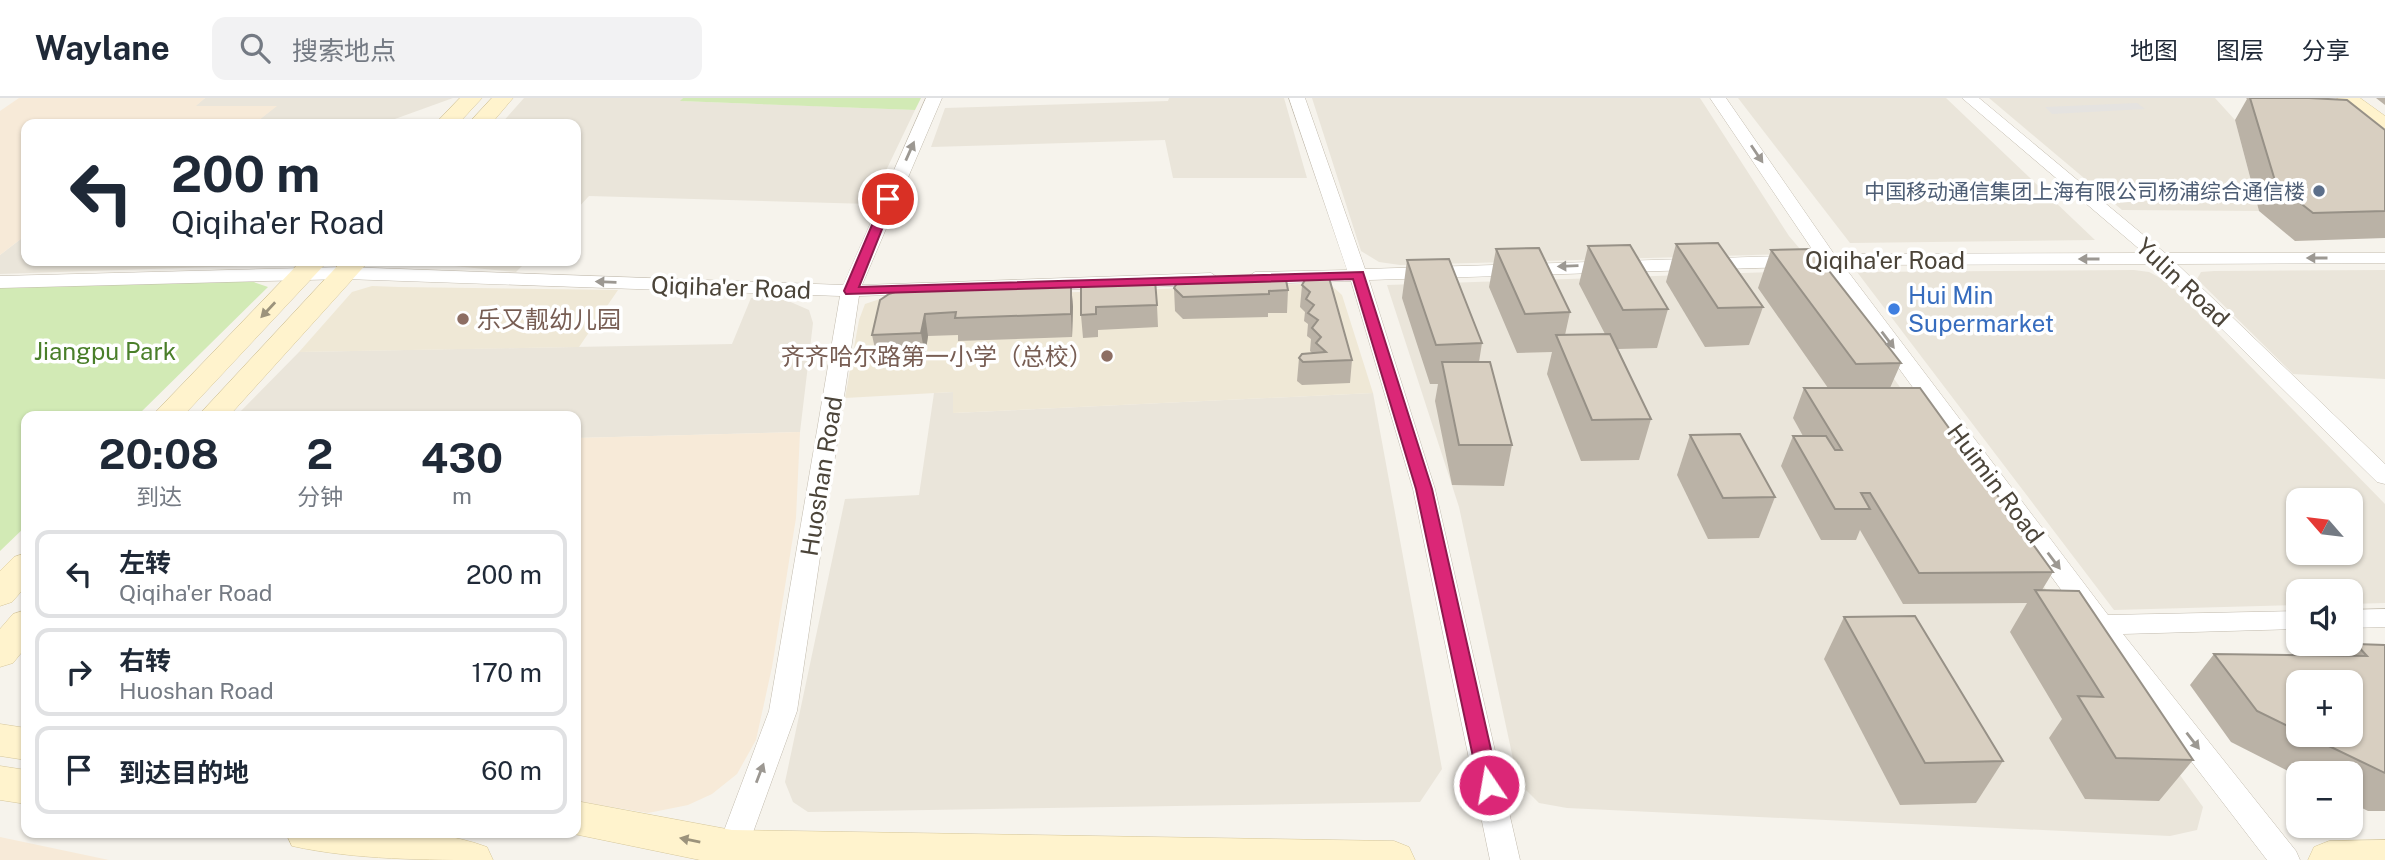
<!DOCTYPE html>
<html lang="zh">
<head>
<meta charset="utf-8">
<style>
	body { margin:0; font-family:"Public Sans","Noto Sans SC",sans-serif; background:#f2f2f3; color:#1f2937; height:100vh; display:flex; flex-direction:column; font-size:26px; white-space:nowrap }
	* { box-sizing:border-box; margin:0 }
	p { font-size:23px; color:#747a83 }
	.icon { flex:none; width:38px; height:38px; fill:none; stroke:currentColor; stroke-width:2; stroke-linecap:round; stroke-linejoin:round }
	.map { position:relative; flex:1; overflow:hidden }
	.drawer { position:absolute; left:21px; top:313px; width:560px; height:427px; display:flex; flex-direction:column; background:#fff; border-radius:14px; box-shadow:0 2px 5px #0004 }
	.drawer>* { flex:none }
	.hud { position:absolute; left:21px; top:21px; width:560px; height:147px; border-radius:14px; box-shadow:0 2px 5px #0004; background:#fff; color:#1f2937; overflow:hidden }
	.needle { width:46px; rotate:298deg }
	.tools { position:absolute; left:2286px; top:390px; display:grid; gap:14px }
	.tools a { display:grid; place-items:center; width:77px; height:77px; border-radius:14px; background:#fff; box-shadow:0 2px 5px #0004; font-size:35px }
	.pin { position:absolute; display:grid; place-items:center; width:60px; height:60px; color:#fff; margin:-30px; border:4px solid #fff; border-radius:50%; box-shadow:0 2px 7px #0007 }
	.me { position:absolute; width:77px; margin:-38px; rotate:348deg; stroke-linejoin:round; filter:drop-shadow(0 0 5px #0008) }
	.turn { display:flex; align-items:center; gap:24px; height:147px; padding:0 35px; font-size:32px }
	.turn .icon { width:91px; height:91px; stroke-width:2.5 }
	.turn b { display:block; font-size:49px; line-height:60px }
	.eta { display:flex; justify-content:space-evenly; align-items:center; height:119px; text-align:center }
	.eta b { font-size:42px; font-weight:700; line-height:49px }
	ul { padding:0; list-style:none }
	li { display:flex; align-items:center; gap:21px; height:88px; margin:0 14px 10px; padding:0 21px; border:4px solid #e0e1e3; border-radius:14px }
	li div { flex:1 }
	li b { display:block; font-size:26px }
	li em { font-style:normal }
	header { display:flex; align-items:center; gap:42px; box-sizing:border-box; height:98px; padding:0 35px; background:#fff; border-bottom:2px solid #e0e1e3 }
	header strong { font-size:33px }
	nav { display:flex; gap:38px; margin-inline-start:auto; font-size:24px }
	.search { width:490px; height:63px; background:#f2f2f3; display:flex; align-items:center; gap:18px; box-sizing:border-box; padding:0 24px; border-radius:14px; color:#747a83; font-size:26px }
	.map>svg:first-child { display:block }
	.residential { fill:#eae5da; fill-rule:evenodd }
	.commercial { fill:#f7ead8 }
	.education { fill:#efe8d6 }
	.green { fill:#d2eab5 }
	.parking { fill:#e5e3e0 }
	.lines { fill:none; stroke-linecap:round; stroke-linejoin:round }
	.minor-casing { stroke:#c2bbae; stroke-width:1 }
	.secondary-casing { stroke:#d6c79b; stroke-width:1 }
	.minor { fill:#fff; fill-rule:evenodd }
	.secondary { fill:#fff3cd; fill-rule:evenodd }
	.wall { fill:#bab2a6; fill-rule:evenodd }
	.shaded-wall { fill:#979187 }
	.building { fill:#d8cfc1; stroke:#979187; stroke-width:2 }
	.oneway { fill:#9c9892 }
	.oneway2 { fill:#9c937c }
	.route { fill:#db2777; stroke:#8e194d; stroke-width:2 }
	.service-dot { fill:#5c6f8a; stroke:#fff; stroke-width:2.5 }
	.shop-dot { fill:#3f7fe0; stroke:#fff; stroke-width:2.5 }
	.education-dot { fill:#8d6e63; stroke:#fff; stroke-width:2.5 }
	.labels { text-anchor:middle; dominant-baseline:central; stroke-width:7; stroke-linejoin:round; paint-order:stroke }
	.far-service-label { font-size:21px; fill:#4e5e75; stroke:#fff; text-anchor:end }
	.street-label { font-size:24px; fill:#4b4439; stroke:#fff }
	.shop-label { font-size:24px; fill:#366cbe; stroke:#fff; text-anchor:start }
	.education-label { font-size:24px; fill:#785e54; stroke:#fff; text-anchor:start }
	.park-label { font-size:24px; fill:#4a7f2a; stroke:#fff }
</style>
</head>
<body>
<header>
<strong>Waylane</strong>
<div class="search"><svg class="icon" aria-label="search" viewBox="0 0 24 24"><circle cx="10" cy="10" r="6"/><path d="M15 15l6 6"/></svg>搜索地点</div>
<nav><a>地图</a><a>图层</a><a>分享</a></nav>
</header>
<div class="map">
<svg width="2385" height="762" viewBox="0 0 2385 762">
	<rect width="100%" height="100%" fill="#f6f3ec"/>
	<g class="residential">
		<polygon points="205,0 453,0 381,26 254,26 276,8 195,8"/>
		<polygon points="524,0 683,0 681,3 915,12 870,106 589,98 576,112 576,26 501,26"/>
		<polygon points="1169,0 1284,0 1307,80 1173,80 1165,42 931,49 945,10 1168,3"/>
		<polygon points="1312,0 1700,0 1789,138 1800,151 1785,156 1400,167 1379,164 1361,153"/>
		<polygon points="1738,0 1946,0 2095,142 1850,145"/>
		<polygon points="1989,0 2215,0 2235,22 2259,113 2122,112"/>
		<polygon points="26,137 26,163 288,163 275,167 0,176 0,157"/>
		<polygon points="403,163 527,163 516,174"/>
		<path d="M2134,172L2149,174L2168,184L2385,406V505L2350,506V494H2298V507L2114,512L1857,174ZM2298,402H2350V455H2298Z"/>
		<polygon points="2385,172 2385,281 2293,276 2197,181 2201,174 2214,173"/>
		<polygon points="1802,173 1822,181 2203,709 2197,732 2170,738 1567,710 1539,705 1518,684 1459,409 1387,187"/>
		<polygon points="751,200 786,202 809,212 813,225 800,334 576,340 576,318 236,318 299,254 732,246"/>
		<polygon points="954,294 954,315 1373,295 1442,671 1420,704 808,714 793,704 785,684 845,401 919,397 934,295"/>
	</g>
	<g class="commercial">
		<polygon points="19,0 205,0 196,8 277,8 254,26 26,26 26,137 0,157 0,13"/>
		<polygon points="800,334 796,420 772,569 756,642 737,676 712,696 688,707 648,715 576,703 576,340"/>
		<polygon points="0,739 109,762 0,762"/>
	</g>
	<g class="education">
		<polygon points="1301,186 1332,188 1342,197 1373,295 953,315 953,294 845,300 859,222 865,206 880,201"/>
		<polygon points="372,188 399,189 618,192 579,249 299,254 352,194"/>
	</g>
	<g class="green">
		<polygon points="683,0 921,0 915,12 680,3"/>
		<polygon points="245,181 268,189 137,318 26,318 26,428 0,453 0,190"/>
	</g>
	<polygon class="parking" points="2137,5 2145,11 2052,16 2045,9"/>
	<g class="lines">
		<defs>
			<g id="minor">
				<polygon points="926,0 942,0 862,187 1211,175 1220,181 1211,187 859,198 797,613 743,762 713,762 769,613 840,198 345,181 0,190 0,178 345,169 843,187"/>
				<polygon points="1289,0 1305,0 1365,171 1816,157 1710,0 1726,0 1834,156 2144,155 1962,0 1979,0 2165,155 2385,155 2385,165 2177,166 2385,366 2385,386 2377,384 2156,166 1843,167 2108,517 2298,513 2298,531 2123,536 2296,753 2300,762 2267,762 2092,534 1824,168 1369,182 1435,391 1520,762 1490,762 1413,391 1351,183 1255,186 1246,180 1255,174 1347,172"/>
				<polygon points="2385,511 2385,529 2350,530 2350,512"/>
			</g>
			<g id="secondary">
				<polygon points="460,0 482,0 458,26 435,26"/>
				<polygon points="492,0 513,0 491,26 468,26"/>
				<polygon points="2337,0 2360,0 2385,18 2385,34 2377,33"/>
				<polygon points="301,163 328,163 183,318 152,318"/>
				<polygon points="342,163 369,163 229,318 198,318"/>
				<polygon points="26,455 26,488 12,504 0,508 0,473 14,459"/>
				<polygon points="26,512 26,549 13,565 0,569 0,531 13,516"/>
				<polygon points="0,626 26,630 26,662 0,658"/>
				<polygon points="0,668 26,672 26,706 0,702"/>
				<polygon points="576,703 732,732 1394,743 1409,749 1415,762 700,762 569,735 576,735"/>
				<path d="M286,735C352,735 425,726 487,749L493,762C427,762 355,762 292,748Z"/>
				<polygon points="2385,742 2385,762 2308,762 2314,749 2329,743"/>
			</g>
		</defs>
		<use href="#minor" class="minor-casing"/>
		<use href="#secondary" class="secondary-casing"/>
		<use href="#minor" class="minor"/>
		<use href="#secondary" class="secondary"/>
	</g>
	<g class="wall">
		<polygon points="2246,0 2309,0 2385,32 2385,140 2295,143 2259,113 2235,22 2247,1"/>
		<polygon points="2376,0 2385,0 2385,7"/>
		<polygon points="1676,146 1763,209 1749,247 1705,249 1666,184"/>
		<polygon points="1588,148 1668,211 1657,250 1618,251 1651,321 1639,362 1581,363 1547,276 1552,254 1517,255 1489,189 1496,151 1570,214 1565,237 1605,236 1579,186"/>
		<polygon points="1771,152 1901,265 1890,290 2053,474 2042,492 2193,662 2159,703 2085,701 2049,640 2062,621 2010,534 2027,505 1903,506 1860,432 1856,442 1821,442 1781,368 1793,338 1803,338 1793,320 1804,290 1828,290 1758,190"/>
		<polygon points="1407,162 1482,245 1479,264 1512,347 1504,388 1452,387 1435,303 1438,286 1430,286 1402,200"/>
		<polygon points="1308,177 1352,262 1350,285 1302,287 1297,283 1299,260 1312,255 1310,253 1311,241 1307,238 1308,226 1304,223 1305,214 1300,209 1302,187"/>
		<polygon points="1081,185 1157,207 1158,229 1098,232 1098,239 1083,240 1081,217"/>
		<polygon points="1071,186 1073,209 1072,239 958,243 958,237 928,238 925,258 877,260 872,237 880,202"/>
		<polygon points="1174,190 1288,192 1287,215 1268,215 1268,219 1183,221 1175,213"/>
		<polygon points="1690,337 1775,399 1759,440 1708,441 1677,377"/>
		<polygon points="1844,519 2003,663 1976,705 1900,707 1824,561"/>
		<path d="M2356,546L2385,547V713H2368L2350,704V676H2298V678L2231,644L2190,587L2214,556L2346,558ZM2298,584L2350,637H2298Z"/>
	</g>
	<g class="shaded-wall">
		<polygon points="1071,186 1073,209 1072,239 1071,216"/>
		<polygon points="925,216 928,238 925,258 921,235"/>
	</g>
	<g class="building">
		<polygon points="2250,0 2309,0 2347,2 2385,32 2385,113 2313,115 2276,86"/>
		<polygon points="1718,145 1763,209 1718,210 1676,146"/>
		<polygon points="1630,147 1668,211 1623,212 1588,148"/>
		<polygon points="1539,150 1570,214 1525,216 1496,151"/>
		<polygon points="1812,151 1901,265 1856,266 1771,152"/>
		<polygon points="1449,161 1482,245 1436,247 1407,162"/>
		<polygon points="1328,176 1352,262 1303,264 1299,260 1302,256 1326,254 1316,245 1321,239 1312,230 1318,222 1308,215 1314,207 1306,201 1310,194 1302,187 1308,177"/>
		<polygon points="1285,177 1288,192 1269,193 1269,196 1183,199 1174,190 1179,182"/>
		<polygon points="1155,182 1157,207 1096,209 1096,216 1081,217 1081,185"/>
		<polygon points="1071,186 1071,216 955,220 956,214 925,216 921,235 872,237 880,202 889,196 901,192"/>
		<polygon points="1610,236 1651,321 1592,322 1556,237"/>
		<polygon points="1442,264 1490,264 1512,347 1459,347"/>
		<polygon points="1804,290 1920,290 2053,474 1919,475 1870,395 1861,395 1870,411 1835,411 1793,338 1826,338 1835,352 1842,352"/>
		<polygon points="1740,336 1775,399 1723,400 1690,337"/>
		<polygon points="2035,492 2079,493 2193,662 2116,660 2078,598 2103,599"/>
		<polygon points="1915,518 2003,663 1925,665 1844,519"/>
		<polygon points="2356,546 2385,547 2385,675 2306,637 2350,637 2350,584 2298,584 2298,633 2257,613 2214,556 2367,558"/>
	</g>
	<defs><path id="oneway-solid" d="M-6-.8H1V-3.2L6.5 0L1 3.2V.8H-6Z" transform="scale(1.75)"/></defs>
	<g class="oneway">
		<use href="#oneway-solid" transform="translate(910 53) rotate(-66)"/>
		<use href="#oneway-solid" transform="translate(1757 56) rotate(56)"/>
		<use href="#oneway-solid" transform="translate(2317 160) rotate(180)"/>
		<use href="#oneway-solid" transform="translate(2089 161) rotate(180)"/>
		<use href="#oneway-solid" transform="translate(1568 168) rotate(178)"/>
		<use href="#oneway-solid" transform="translate(606 184) rotate(-178)"/>
		<use href="#oneway-solid" transform="translate(1888 242) rotate(53)"/>
		<use href="#oneway-solid" transform="translate(2054 463) rotate(53)"/>
		<use href="#oneway-solid" transform="translate(2193 643) rotate(52)"/>
		<use href="#oneway-solid" transform="translate(760 675) rotate(-69)"/>
	</g>
	<g class="oneway2">
		<use href="#oneway-solid" transform="translate(268 212) rotate(133)"/>
		<use href="#oneway-solid" transform="translate(690 742) rotate(-169)"/>
	</g>
	<polygon class="route" points="888,97 894,101 859,189 1363,174 1432,391 1499,687 1496,693 1489,695 1482,693 1479,687 1416,391 1353,181 846,196 844,193 883,101"/>
	<circle class="service-dot" cx="2319" cy="93" r="7"/>
	<circle class="shop-dot" cx="1894" cy="211" r="7"/>
	<g class="education-dot">
		<circle cx="463" cy="221" r="7"/>
		<circle cx="1107" cy="258" r="7"/>
	</g>
	<g class="labels">
		<g class="far-service-label">
			<text x="2305" y="93">中国移动通信集团上海有限公司杨浦综合通信楼</text>
		</g>
		<g class="street-label">
			<text x="1885" y="162">Qiqiha'er Road</text>
			<text transform="translate(2183 184) rotate(43)">Yulin Road</text>
			<text transform="translate(731 189) rotate(2)">Qiqiha'er Road</text>
			<text transform="translate(821 378) rotate(-81)">Huoshan Road</text>
			<text transform="translate(1996 385) rotate(53)">Huimin Road</text>
		</g>
		<g class="shop-label">
			<text x="1908" y="197">Hui Min<tspan x="1908" dy="28">Supermarket</tspan></text>
		</g>
		<g class="education-label">
			<text x="477" y="221">乐又靓幼儿园</text>
			<text x="1093" y="258" text-anchor="end">齐齐哈尔路第一小学（总校）</text>
		</g>
		<g class="park-label">
			<text x="105" y="253">Jiangpu Park</text>
		</g>
	</g>
</svg>
<div class="tools">
<a><svg class="needle" viewBox="-14 -14 28 28"><path d="M0-13l5 13h-10z" fill="#e53935"/><path d="M0 13l5-13h-10z" fill="#747a83"/></svg></a>
<a><svg class="icon" aria-label="sound" viewBox="0 0 24 24"><path d="M4 9h4l5-4v14l-5-4H4zM17 9q2 3 0 6"/></svg></a>
<a>+</a>
<a>−</a>
</div>
<div class="pin" style="left:888px;top:101px;background:#d93025"><svg class="icon" aria-label="arrive" viewBox="0 0 24 24"><path d="M6 21V4h12l-3 4 3 4H6"/></svg></div>
<svg class="me" style="left:1489px;top:687px" viewBox="-20 -20 40 40"><circle r="17" fill="#db2777" stroke="#fff" stroke-width="3"/><path d="M0-11L8 9 0 5-8 9z" fill="#fff"/></svg>
<div class="hud">
<div class="turn"><svg class="icon" aria-label="left" viewBox="0 0 24 24"><path d="M17 20v-9H6M10 6l-5 5 5 5"/></svg><div><b>200 m</b>Qiqiha'er Road</div></div>
</div>
<section class="drawer">
<div class="eta">
<div><b>20:08</b><p>到达</p></div>
<div><b>2</b><p>分钟</p></div>
<div><b>430</b><p>m</p></div>
</div>
<ul>
<li><svg class="icon" aria-label="left" viewBox="0 0 24 24"><path d="M17 20v-9H6M10 6l-5 5 5 5"/></svg><div><b>左转</b><p>Qiqiha'er Road</p></div><em>200 m</em></li>
<li><svg class="icon" aria-label="right" viewBox="0 0 24 24"><path d="M7 20v-9h11M14 6l5 5-5 5"/></svg><div><b>右转</b><p>Huoshan Road</p></div><em>170 m</em></li>
<li><svg class="icon" aria-label="arrive" viewBox="0 0 24 24"><path d="M6 21V4h12l-3 4 3 4H6"/></svg><div><b>到达目的地</b></div><em>60 m</em></li>
</ul>
</section>
</div>
</body>
</html>
